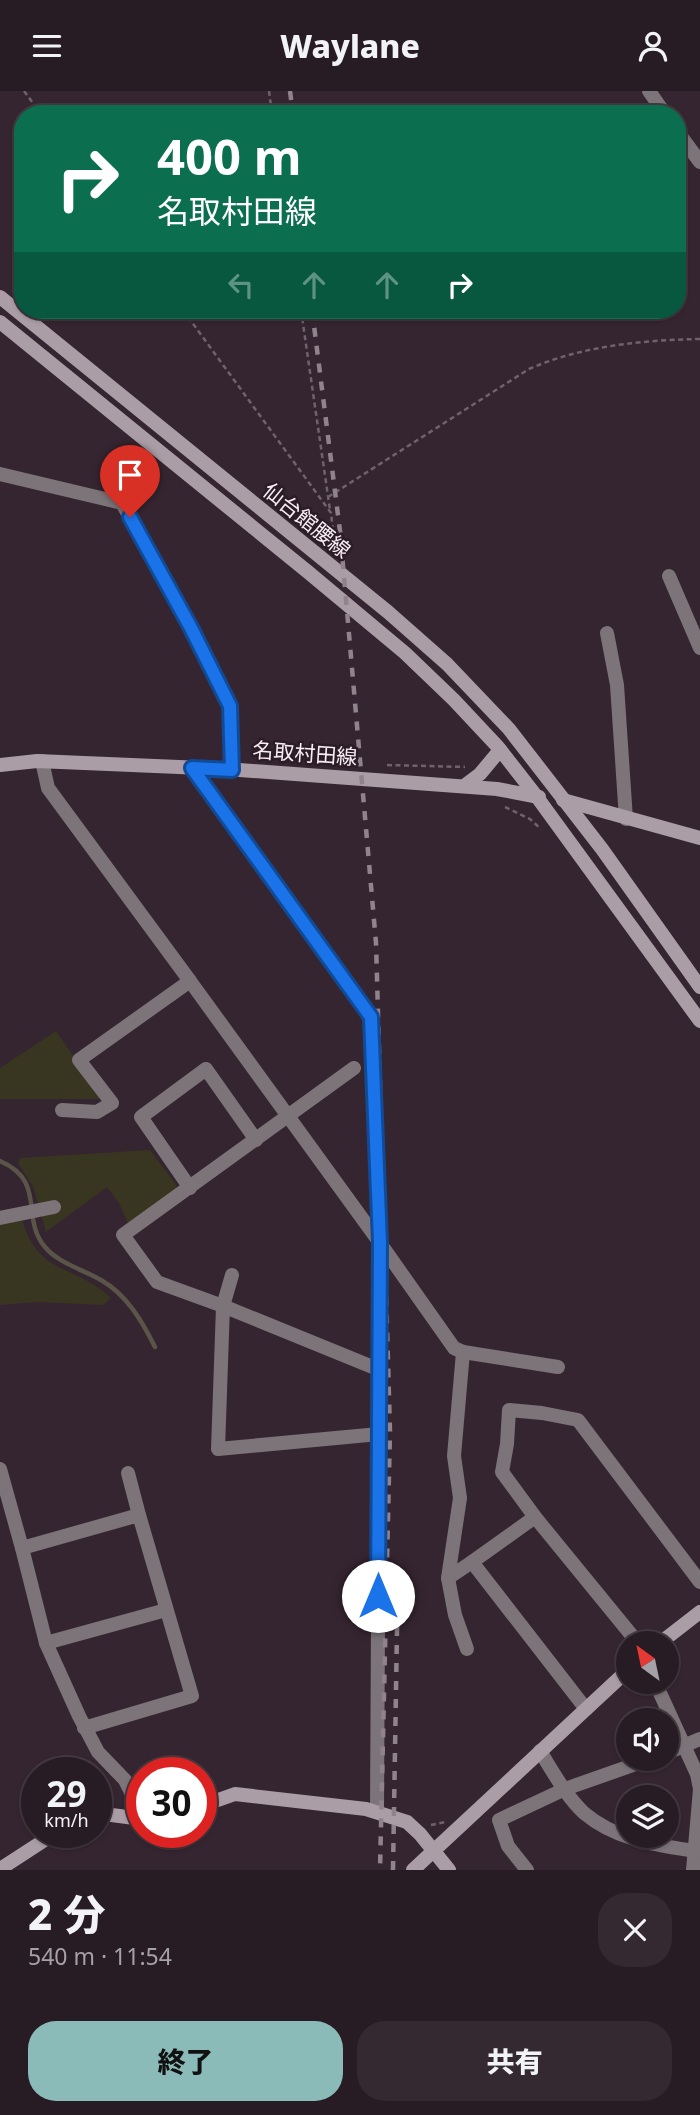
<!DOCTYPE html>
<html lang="ja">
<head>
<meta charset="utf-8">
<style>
	body { margin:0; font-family:"Noto Sans","Noto Sans JP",sans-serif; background:#342931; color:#f1f3f6; height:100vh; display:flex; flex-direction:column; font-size:26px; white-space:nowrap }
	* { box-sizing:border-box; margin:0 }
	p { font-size:23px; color:#a5a1a6 }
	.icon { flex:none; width:38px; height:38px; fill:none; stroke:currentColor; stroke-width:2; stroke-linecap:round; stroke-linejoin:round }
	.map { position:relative; height:1779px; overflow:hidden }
	.side { display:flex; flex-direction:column; background:#281c24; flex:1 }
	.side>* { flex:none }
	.hud { position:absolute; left:14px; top:14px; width:672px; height:214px; border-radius:28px; box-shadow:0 2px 5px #0004,0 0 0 2px #443a41; background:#0b6e4f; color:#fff; overflow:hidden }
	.needle { width:46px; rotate:327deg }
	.controls { position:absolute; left:616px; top:1540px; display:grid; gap:14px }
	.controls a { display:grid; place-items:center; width:63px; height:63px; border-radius:50%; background:#281c24; box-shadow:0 2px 5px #0004,0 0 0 2px #443a41; font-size:35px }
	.speed { position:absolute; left:21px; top:1666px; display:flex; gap:14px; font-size:35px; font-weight:700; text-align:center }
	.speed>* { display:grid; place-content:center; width:91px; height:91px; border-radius:50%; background:#281c24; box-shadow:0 2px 5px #0004,0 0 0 2px #443a41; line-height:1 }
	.speed small { font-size:18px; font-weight:400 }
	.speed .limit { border:10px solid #d22; background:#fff; color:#111 }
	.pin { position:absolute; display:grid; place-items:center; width:60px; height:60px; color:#fff; margin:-72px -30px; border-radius:50% 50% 50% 0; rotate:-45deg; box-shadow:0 0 7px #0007 }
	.pin .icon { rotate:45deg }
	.me { position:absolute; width:77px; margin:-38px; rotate:0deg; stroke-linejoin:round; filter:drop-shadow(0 0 5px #0008) }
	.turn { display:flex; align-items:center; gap:24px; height:147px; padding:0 28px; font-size:32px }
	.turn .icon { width:91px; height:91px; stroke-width:2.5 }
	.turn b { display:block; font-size:49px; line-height:60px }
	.lanes { display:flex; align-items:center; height:66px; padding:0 28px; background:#0003; justify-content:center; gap:35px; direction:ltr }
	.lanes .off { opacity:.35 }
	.round { display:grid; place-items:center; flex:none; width:74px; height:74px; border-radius:28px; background:#342931 }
	.head { display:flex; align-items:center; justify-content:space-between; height:119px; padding:0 28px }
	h1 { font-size:42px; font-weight:800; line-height:52px }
	.primary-button { display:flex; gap:14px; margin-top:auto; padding:14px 28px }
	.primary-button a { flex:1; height:80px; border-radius:28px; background:#8bbbb9; color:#111; font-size:28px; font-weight:800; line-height:80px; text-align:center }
	.primary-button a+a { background:#342931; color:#f1f3f6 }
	header { display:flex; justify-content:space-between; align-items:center; height:91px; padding:0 28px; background:#281c24; font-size:32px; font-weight:800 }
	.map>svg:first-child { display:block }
	.green { fill:#383620 }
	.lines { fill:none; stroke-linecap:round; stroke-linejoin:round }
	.stream { stroke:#5b5549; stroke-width:4.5 }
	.path { stroke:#70626c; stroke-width:2.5; stroke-dasharray:5 3.5; stroke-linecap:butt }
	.street { stroke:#7c7479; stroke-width:14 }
	.secondary { stroke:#ab9da6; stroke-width:14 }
	.rail { stroke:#91838c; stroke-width:4.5; stroke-dasharray:9 9; stroke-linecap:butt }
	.route-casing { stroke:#114b97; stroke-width:18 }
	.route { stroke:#1a73e8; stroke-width:12 }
	.labels { text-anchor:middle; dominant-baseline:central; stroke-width:5; stroke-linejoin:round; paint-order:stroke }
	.street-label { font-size:21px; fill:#f8edf4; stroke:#2b1c26 }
</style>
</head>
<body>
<header><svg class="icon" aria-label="menu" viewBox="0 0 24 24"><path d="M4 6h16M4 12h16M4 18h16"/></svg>Waylane<svg class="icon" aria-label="person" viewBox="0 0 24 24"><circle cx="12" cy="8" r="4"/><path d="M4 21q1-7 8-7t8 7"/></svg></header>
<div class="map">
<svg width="700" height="1779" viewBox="0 0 700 1779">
	<rect width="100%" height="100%" fill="#352530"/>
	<g class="green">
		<polygon points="56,940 103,1008 0,1008 0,977"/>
		<polygon points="150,1059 176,1094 176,1099 128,1132 119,1112 107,1096 46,1141 33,1095 18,1072 20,1067"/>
		<path d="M22,1128C37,1185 76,1173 111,1207L103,1214L38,1211L0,1214V1133Z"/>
	</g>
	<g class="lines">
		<path class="stream" d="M0,1070C47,1090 20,1127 45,1156C58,1172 84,1179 101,1189C127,1204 142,1230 155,1256"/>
		<g class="path">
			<polyline points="24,0 41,23"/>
			<polyline points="269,0 272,23"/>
			<polyline points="183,219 331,422 335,458"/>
			<polyline points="301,219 330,419"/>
			<path d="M328,406L529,278C581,255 643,249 700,248"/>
			<polyline points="387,674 465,676"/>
			<polyline points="505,716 530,728 541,738"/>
			<polyline points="431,1734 445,1731"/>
		</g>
		<g class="street">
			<polyline points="649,0 665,23"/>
			<polyline points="677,40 700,71"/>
			<polyline points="0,383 122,412 191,537 230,615 232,679"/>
			<polyline points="669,485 700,557"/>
			<polyline points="607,542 617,594 626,728"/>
			<polyline points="42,670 48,697 190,890 79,969 112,1012 97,1021 62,1019"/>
			<polyline points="193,677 371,926 380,1152 454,1257 463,1261 454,1365 460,1407 448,1487 472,1471"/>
			<polyline points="190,890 380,1152 377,1721"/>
			<polyline points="190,1097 141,1026 206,978 256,1049"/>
			<polyline points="0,1127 54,1116"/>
			<polyline points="232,1184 223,1215 157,1191 123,1144 354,977"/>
			<polyline points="463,1261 558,1276"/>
			<polyline points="379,1343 218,1358 223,1215 380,1279"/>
			<polyline points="0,1378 22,1457"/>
			<polyline points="128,1382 139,1424"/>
			<polyline points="535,1426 472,1471 586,1618"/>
			<polyline points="448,1487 455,1524 467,1558"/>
			<polyline points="46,1552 166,1519"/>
			<polyline points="638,1552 535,1426 502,1381 507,1353 509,1319 542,1322 578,1329 700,1491"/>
			<polyline points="655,1591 697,1683 700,1698 693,1779"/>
			<polyline points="84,1637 192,1605 139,1424 22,1457 46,1552 79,1625 98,1661 125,1689 142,1723"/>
			<path d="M540,1660C553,1681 566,1705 584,1722C616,1749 656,1754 695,1760"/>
			<polyline points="667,1662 700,1648"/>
			<polyline points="527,1779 508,1755 499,1729 565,1698 650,1668"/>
		</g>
		<g class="secondary">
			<polyline points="0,206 388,521 447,573 509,638 602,758 700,896"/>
			<polyline points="0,231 308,481 405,562 454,609 498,656 537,706 700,930"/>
			<polyline points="0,674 37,670 226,678 497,698 539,706"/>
			<polyline points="464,695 480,683 500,659"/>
			<polyline points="563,709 700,747"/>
			<polyline points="660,1552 700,1521"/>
			<polyline points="201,1715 235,1703 366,1718 407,1731 420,1743 449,1779"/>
			<polyline points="96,1725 104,1723 142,1728"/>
			<polyline points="0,1778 57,1741"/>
			<polyline points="413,1779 628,1579"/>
		</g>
		<g class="rail">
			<polyline points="290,0 293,23"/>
			<polyline points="312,219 340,440 376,852 390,1340 380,1779"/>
			<polyline points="393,1779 398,1479"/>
		</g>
	</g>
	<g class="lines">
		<defs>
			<polyline id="route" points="130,426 191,537 230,615 232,679 192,677 371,926 380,1152 378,1505"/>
		</defs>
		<use href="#route" class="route-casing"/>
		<use href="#route" class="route"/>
	</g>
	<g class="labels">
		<g class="street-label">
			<text transform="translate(307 429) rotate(39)">仙台館腰線</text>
			<text transform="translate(305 662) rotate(4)">名取村田線</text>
		</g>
	</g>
</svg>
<div class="controls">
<a><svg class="needle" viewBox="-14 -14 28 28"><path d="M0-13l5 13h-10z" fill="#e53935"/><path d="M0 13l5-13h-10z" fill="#a5a1a6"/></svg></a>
<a><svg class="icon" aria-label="sound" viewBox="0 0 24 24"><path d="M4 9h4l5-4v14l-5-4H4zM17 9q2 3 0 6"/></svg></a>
<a><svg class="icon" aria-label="layers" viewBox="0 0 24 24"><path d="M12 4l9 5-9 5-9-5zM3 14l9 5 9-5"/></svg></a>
</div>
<div class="speed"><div>29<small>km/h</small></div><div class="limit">30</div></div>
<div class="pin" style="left:130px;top:426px;background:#d93025"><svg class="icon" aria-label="arrive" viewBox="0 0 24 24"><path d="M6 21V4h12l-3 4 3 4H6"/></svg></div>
<svg class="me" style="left:378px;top:1505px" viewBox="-20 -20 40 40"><circle r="19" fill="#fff"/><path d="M0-13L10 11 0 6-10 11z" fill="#1a73e8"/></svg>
<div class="hud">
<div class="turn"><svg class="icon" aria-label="right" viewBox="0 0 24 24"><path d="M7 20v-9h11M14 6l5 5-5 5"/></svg><div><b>400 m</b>名取村田線</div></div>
<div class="lanes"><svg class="icon off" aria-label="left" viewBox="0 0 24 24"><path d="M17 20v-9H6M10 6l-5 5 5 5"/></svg><svg class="icon off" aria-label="ahead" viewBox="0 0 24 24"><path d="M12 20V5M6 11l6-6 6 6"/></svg><svg class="icon off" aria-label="ahead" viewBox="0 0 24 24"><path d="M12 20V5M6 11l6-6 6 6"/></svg><svg class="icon" aria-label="right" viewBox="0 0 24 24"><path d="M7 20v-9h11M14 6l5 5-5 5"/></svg></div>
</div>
</div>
<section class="side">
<div class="head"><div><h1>2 分</h1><p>540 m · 11:54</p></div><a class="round"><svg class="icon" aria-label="close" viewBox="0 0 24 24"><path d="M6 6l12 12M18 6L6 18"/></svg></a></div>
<div class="primary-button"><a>終了</a><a>共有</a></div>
</section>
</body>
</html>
